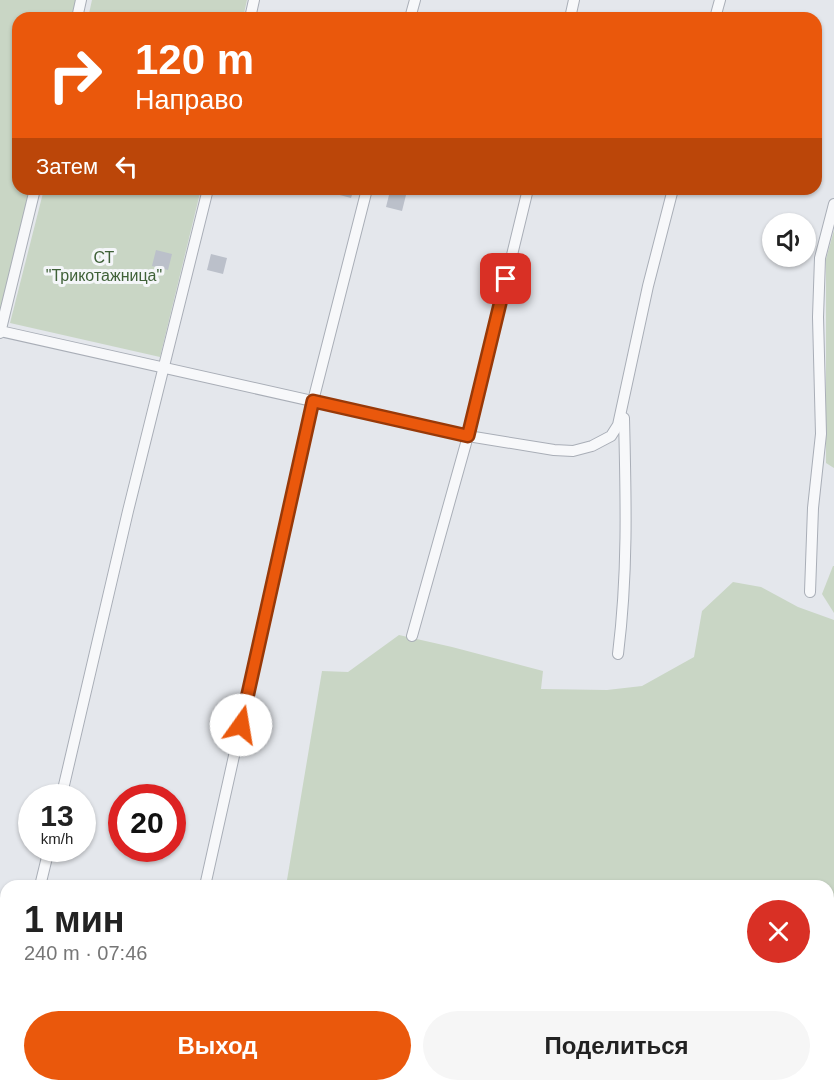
<!DOCTYPE html>
<html lang="ru">
<head>
<meta charset="utf-8">
<style>
	body { margin:0; font-family:Helvetica,sans-serif; background:#f6f6f6; color:#222; height:100vh; display:flex; flex-direction:column; font-size:22px; white-space:nowrap }
	* { box-sizing:border-box; margin:0 }
	p { font-size:20px; color:#767676 }
	.icon { flex:none; width:33px; height:33px; fill:none; stroke:currentColor; stroke-width:2; stroke-linecap:round; stroke-linejoin:round }
	.map { position:relative; flex:1; overflow:hidden }
	.drawer { position:absolute; left:0px; top:880px; width:834px; height:212px; display:flex; flex-direction:column; background:#fff; border-radius:18px 18px 0 0; box-shadow:0 2px 4px #0004 }
	.drawer>* { flex:none }
	.banner { position:absolute; left:12px; top:12px; width:810px; height:183px; border-radius:18px; box-shadow:0 2px 4px #0004; background:#ea580c; color:#fff; overflow:hidden }
	.buttons { position:absolute; left:762px; top:213px; display:grid; gap:12px }
	.buttons a { display:grid; place-items:center; width:54px; height:54px; border-radius:50%; background:#fff; box-shadow:0 2px 4px #0004; font-size:30px }
	.speed { position:absolute; left:18px; top:784px; display:flex; gap:12px; font-size:30px; font-weight:700; text-align:center }
	.speed>* { display:grid; place-content:center; width:78px; height:78px; border-radius:50%; background:#fff; box-shadow:0 2px 4px #0004; line-height:1 }
	.speed small { font-size:15px; font-weight:400 }
	.speed .limit { border:9px solid #d22; background:#fff; color:#111 }
	.pin { position:absolute; display:grid; place-items:center; width:51px; height:51px; color:#fff; margin:-26px; border-radius:12px; box-shadow:0 3px 9px #0006 }
	.me { position:absolute; width:66px; margin:-33px; rotate:13deg; stroke-linejoin:round; filter:drop-shadow(0 0 4px #0008) }
	.turn { display:flex; align-items:center; gap:21px; height:126px; padding:0 24px; font-size:27px }
	.turn .icon { width:78px; height:78px; stroke-width:2.5 }
	.turn b { display:block; font-size:42px; line-height:51px }
	.then { display:flex; align-items:center; height:57px; padding:0 24px; background:#0003; gap:12px; font-size:22px }
	.round { display:grid; place-items:center; flex:none; width:63px; height:63px; border-radius:32px; background:#f6f6f6 }
	.head { display:flex; align-items:center; justify-content:space-between; height:102px; padding:0 24px }
	h1 { font-size:36px; font-weight:800; line-height:45px }
	.cta { display:flex; gap:12px; margin-top:auto; padding:12px 24px }
	.cta a { flex:1; height:69px; border-radius:36px; background:#ea580c; color:#fff; font-size:24px; font-weight:800; line-height:69px; text-align:center }
	.cta a+a { background:#f6f6f6; color:#222 }
	.map>svg:first-child { display:block }
	.green { fill:#c9d6c5 }
	.building { fill:#bbc0ca }
	.lines { fill:none; stroke-linecap:round; stroke-linejoin:round }
	.service-casing { stroke:#a9aeb7; stroke-width:12 }
	.service { stroke:#f7f8fa; stroke-width:10 }
	.route-casing { stroke:#983908; stroke-width:15 }
	.route { stroke:#ea580c; stroke-width:10 }
	.labels { text-anchor:middle; dominant-baseline:central; stroke-width:6; stroke-linejoin:round; paint-order:stroke }
	.park-label { font-size:16px; fill:#3f6138; stroke:#f4f6f9 }
</style>
</head>
<body>
<div class="map">
<svg width="834" height="1091" viewBox="0 0 834 1091">
	<rect width="100%" height="100%" fill="#e4e7ec"/>
	<g class="green">
		<polygon points="0,0 78,0 74,18 18,18 18,189 32,189 0,313"/>
		<polygon points="92,0 247,0 243,18 88,18"/>
		<polygon points="44,189 201,189 160,357 10,323"/>
		<polygon points="834,230 834,468 826,463 826,259"/>
		<polygon points="833,566 834,566 834,613 822,594"/>
		<polygon points="733,582 761,587 798,607 834,620 834,980 828,980 828,886 286,886 322,671 348,672 399,635 452,647 543,671 541,689 607,690 642,686 694,657 702,611"/>
		<polygon points="0,907 6,908 6,1086 303,1086 303,1091 0,1091"/>
		<polygon points="828,997 834,998 834,1091 380,1091 381,1086 828,1086"/>
	</g>
	<g class="building">
		<polygon points="337,189 354,189 351,198 336,194"/>
		<polygon points="390,191 406,195 402,211 386,207"/>
		<polygon points="156,250 172,254 168,270 152,266"/>
		<polygon points="211,254 227,258 223,274 207,270"/>
	</g>
	<g class="lines">
		<defs>
			<g id="service">
				<polyline points="77,18 81,0"/>
				<polyline points="250,18 254,0"/>
				<polyline points="410,18 415,0"/>
				<polyline points="570,18 574,0"/>
				<polyline points="715,18 720,0"/>
				<polyline points="0,331 468,436 554,450 573,451 592,446 611,436 618,425 648,286 673,189"/>
				<polyline points="0,333 35,189"/>
				<polyline points="810,592 813,508 821,434 818,317 820,258 834,204"/>
				<polyline points="412,636 468,436 528,189"/>
				<path d="M618,654C628,574 626,499 624,418"/>
				<polyline points="61,798 128,511 208,189"/>
				<polyline points="40,886 49,849"/>
				<polyline points="205,886 313,401 367,189"/>
				<polyline points="828,969 834,969"/>
				<polyline points="237,1091 237,1086"/>
			</g>
		</defs>
		<use href="#service" class="service-casing"/>
		<use href="#service" class="service"/>
	</g>
	<g class="lines">
		<defs>
			<polyline id="route" points="241,725 313,401 468,436 506,279"/>
		</defs>
		<use href="#route" class="route-casing"/>
		<use href="#route" class="route"/>
	</g>
	<g class="labels">
		<g class="park-label">
			<text x="104" y="257">СТ<tspan x="104" dy="18">"Трикотажница"</tspan></text>
		</g>
	</g>
</svg>
<div class="buttons">
<a><svg class="icon" aria-label="sound" viewBox="0 0 24 24"><path d="M4 9h4l5-4v14l-5-4H4zM17 9q2 3 0 6"/></svg></a>
</div>
<div class="speed"><div>13<small>km/h</small></div><div class="limit">20</div></div>
<div class="pin" style="left:506px;top:279px;background:#d93025"><svg class="icon" aria-label="arrive" viewBox="0 0 24 24"><path d="M6 21V4h12l-3 4 3 4H6"/></svg></div>
<svg class="me" style="left:241px;top:725px" viewBox="-20 -20 40 40"><circle r="19" fill="#fff"/><path d="M0-13L10 11 0 6-10 11z" fill="#ea580c"/></svg>
<div class="banner">
<div class="turn"><svg class="icon" aria-label="right" viewBox="0 0 24 24"><path d="M7 20v-9h11M14 6l5 5-5 5"/></svg><div><b>120 m</b>Направо</div></div>
<div class="then">Затем<svg class="icon" aria-label="left" viewBox="0 0 24 24"><path d="M17 20v-9H6M10 6l-5 5 5 5"/></svg></div>
</div>
<section class="drawer">
<div class="head"><div><h1>1 мин</h1><p>240 m · 07:46</p></div><a class="round" style="background:#d93025;color:#fff"><svg class="icon" aria-label="close" viewBox="0 0 24 24"><path d="M6 6l12 12M18 6L6 18"/></svg></a></div>
<div class="cta"><a>Выход</a><a>Поделиться</a></div>
</section>
</div>
</body>
</html>
